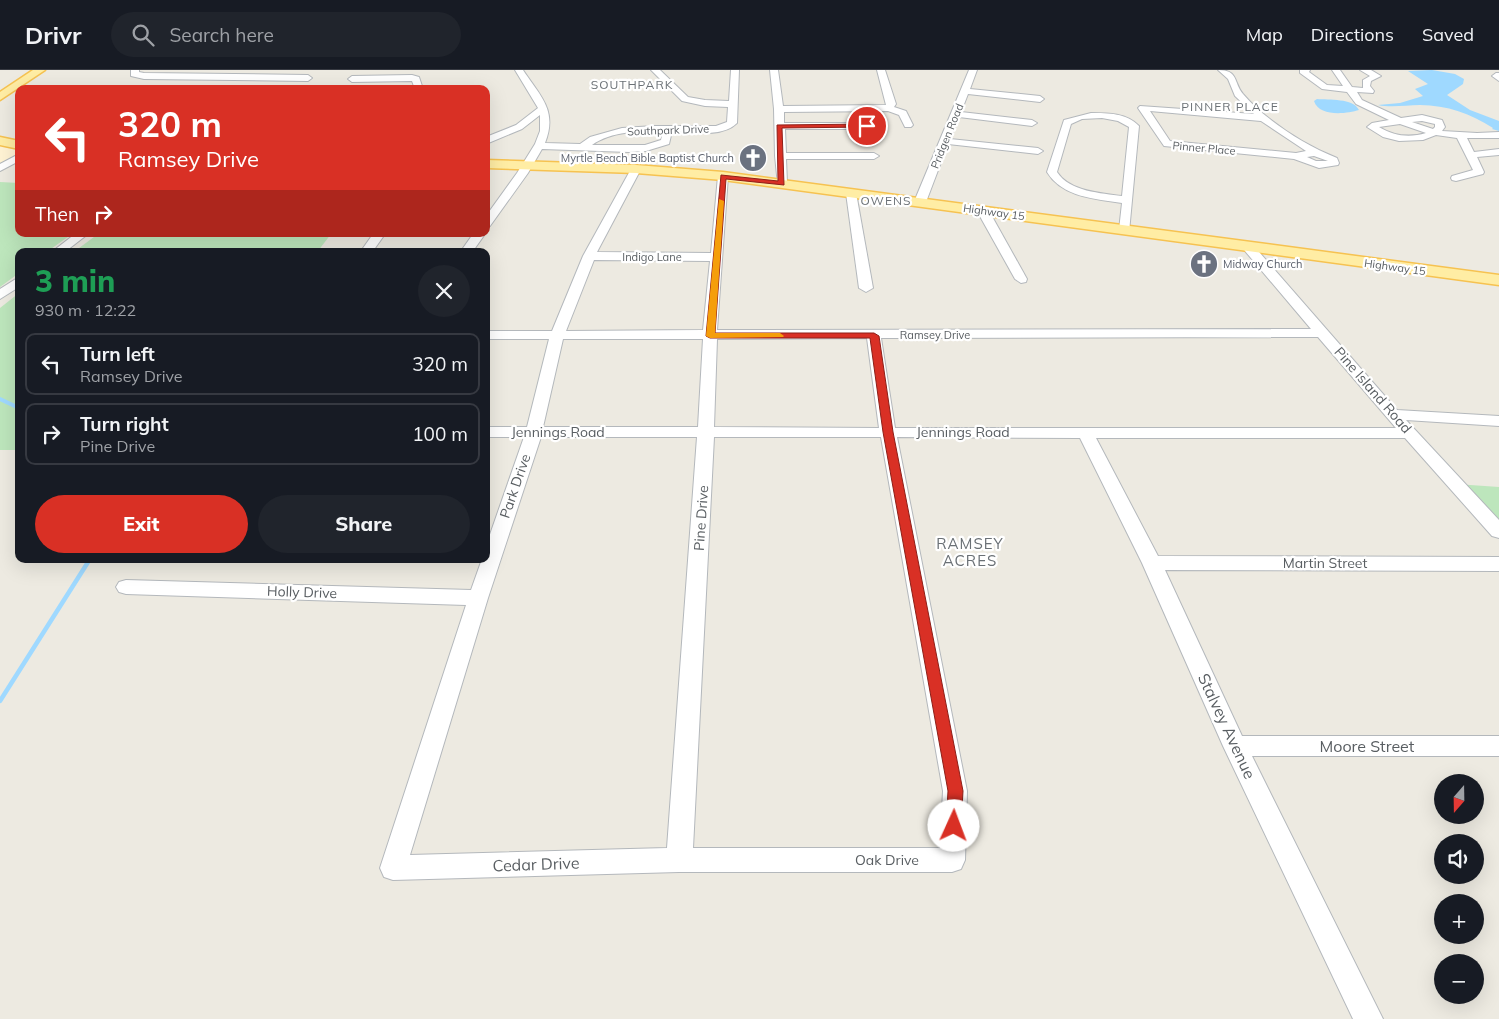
<!DOCTYPE html>
<html lang="en">
<head>
<meta charset="utf-8">
<style>
	body { margin:0; font-family:Mulish,sans-serif; background:#20242c; color:#f1f3f6; height:100vh; display:flex; flex-direction:column; font-size:19px; white-space:nowrap }
	* { box-sizing:border-box; margin:0 }
	p { font-size:16px; color:#9ea1a6 }
	.icon { flex:none; width:28px; height:28px; fill:none; stroke:currentColor; stroke-width:2; stroke-linecap:round; stroke-linejoin:round }
	.map { position:relative; flex:1; overflow:hidden }
	.side { position:absolute; left:15px; top:178px; width:475px; height:315px; display:flex; flex-direction:column; background:#171b24; border-radius:10px; box-shadow:0 5px 20px #0002 }
	.side>* { flex:none }
	.guide { position:absolute; left:15px; top:15px; width:475px; height:152px; border-radius:10px; box-shadow:0 5px 20px #0002; background:#d93025; color:#fff; overflow:hidden }
	.needle { width:32px; rotate:200deg }
	.buttons { position:absolute; left:1434px; top:704px; display:grid; gap:10px }
	.buttons a { display:grid; place-items:center; width:50px; height:50px; border-radius:50%; background:#171b24; box-shadow:0 5px 20px #0002; font-size:25px }
	.pin { position:absolute; display:grid; place-items:center; width:42px; height:42px; color:#fff; margin:-21px; border:2px solid #fff; border-radius:50%; box-shadow:0 1px 5px #0007 }
	.me { position:absolute; width:55px; margin:-28px; rotate:2deg; stroke-linejoin:round; filter:drop-shadow(0 0 4px #0008) }
	.turn { display:flex; align-items:center; gap:18px; height:105px; padding:0 20px; font-size:22px }
	.turn .icon { width:65px; height:65px; stroke-width:2.5 }
	.turn b { display:block; font-size:35px; line-height:42px }
	.then { display:flex; align-items:center; height:48px; padding:0 20px; background:#0003; gap:10px; font-size:19px }
	.round { display:grid; place-items:center; flex:none; width:52px; height:52px; border-radius:26px; background:#20242c }
	.summary { display:flex; align-items:center; justify-content:space-between; height:85px; padding:0 20px }
	h1 { font-size:30px; font-weight:800; line-height:38px; color:#1e9e55 }
	.cta { display:flex; gap:10px; margin-top:auto; padding:10px 20px }
	.cta a { flex:1; height:58px; border-radius:30px; background:#d93025; color:#fff; font-size:20px; font-weight:800; line-height:58px; text-align:center }
	.cta a+a { background:#20242c; color:#f1f3f6 }
	ul { padding:0; list-style:none }
	li { display:flex; align-items:center; gap:15px; height:62px; margin:0 10px 8px; padding:0 10px; border:2px solid #363941; border-radius:10px }
	li div { flex:1 }
	li b { display:block; font-size:19px }
	li em { font-style:normal }
	header { display:flex; align-items:center; gap:30px; box-sizing:border-box; height:70px; padding:0 25px; background:#171b24; border-bottom:1px solid #363941 }
	header strong { font-size:24px }
	nav { display:flex; gap:28px; margin-inline-start:auto; font-size:18px }
	.search { width:350px; height:45px; background:#20242c; display:flex; align-items:center; gap:12px; box-sizing:border-box; padding:0 18px; border-radius:28px; color:#9ea1a6; font-size:19px }
	.map>svg:first-child { display:block }
	.commercial { fill:#fff3d4 }
	.green { fill:#bde6bc }
	.water { fill:#9fd9ff }
	.lines { fill:none; stroke-linecap:round; stroke-linejoin:round }
	.stream-far1 { stroke:#9fd9ff; stroke-width:4 }
	.stream { stroke:#9fd9ff; stroke-width:4.5 }
	.minor-casing { stroke:#b4b8bc; stroke-width:2 }
	.major-casing { stroke:#f6c251; stroke-width:3 }
	.minor { fill:#fff; fill-rule:evenodd }
	.major { fill:#ffeda4; fill-rule:evenodd }
	.route { fill:#d93025; stroke:#8d1f18 }
	.slow { fill:#f59e0b }
	.labels { text-anchor:middle; dominant-baseline:central; stroke-width:4.5; stroke-linejoin:round; paint-order:stroke }
	.far-street-label { font-size:11px; fill:#595e62; stroke:#fff }
	.far-worship-label { font-size:11px; fill:#5b616d; stroke:#fff; text-anchor:end }
	.far-neighbourhood-label { font-size:12px; letter-spacing:1px; fill:#6a7075; stroke:#fff }
	.street-label { font-size:14px; fill:#595e62; stroke:#fff }
	.neighbourhood-label { font-size:15px; letter-spacing:1px; fill:#6a7075; stroke:#fff }
	.near-street-label { font-size:16px; fill:#595e62; stroke:#fff }
</style>
</head>
<body>
<header>
<strong>Drivr</strong>
<div class="search"><svg class="icon" aria-label="search" viewBox="0 0 24 24"><circle cx="10" cy="10" r="6"/><path d="M15 15l6 6"/></svg>Search here</div>
<nav><a>Map</a><a>Directions</a><a>Saved</a></nav>
</header>
<div class="map">
<svg width="1499" height="949" viewBox="0 0 1499 949">
	<rect width="100%" height="100%" fill="#edeae1"/>
	<polygon class="commercial" points="0,69 19,73 19,92 0,102"/>
	<g class="green">
		<polygon points="0,112 19,113 19,164 72,164 48,181 19,181 19,203 0,217"/>
		<polygon points="98,164 331,164 318,181 75,181"/>
		<polygon points="19,223 19,380 0,380 0,238"/>
		<polygon points="1456,414 1499,417 1499,462"/>
	</g>
	<g class="water">
		<path d="M1432,0L1455,4L1464,9L1463,14L1447,25L1470,40L1499,51V61L1492,59L1493,58C1471,44 1447,35 1420,35C1406,35 1392,38 1378,35L1400,33L1423,26L1415,19L1428,14L1408,1Z"/>
		<path d="M1317,29C1329,30 1353,28 1359,40C1346,44 1319,47 1314,31Z"/>
	</g>
	<g class="lines">
		<polyline class="stream-far1" points="0,329 19,338"/>
		<polyline class="stream" points="0,631 90,489"/>
		<defs>
			<g id="minor">
				<polygon points="131,0 139,0 139,2 144,3 308,5 312,8 308,11 144,9 131,6"/>
				<path d="M515,0H523C540,26 558,40 545,73L580,74L590,67L622,58L655,56H716L727,52L728,37L705,36L682,31L651,0H660L688,27L705,30L729,31L731,0H739L737,53C722,68 692,62 672,61L669,74L646,81L629,82L542,79L528,103L490,156L486,157V146L517,103L535,74L540,61V45L522,59L486,74V67L516,55L538,38ZM663,61L661,70L645,75H592C611,61 640,61 663,61Z"/>
				<polygon points="770,0 778,0 783,36 886,35 877,0 885,0 896,34 894,37 906,41 913,55 911,57 905,57 899,45 888,41 784,42 784,53 867,53 872,56 867,59 785,59 786,83 874,83 879,86 874,89 786,89 787,113 786,115 778,115 775,86 774,39"/>
				<polygon points="969,0 977,0 970,19 1040,26 1044,29 1040,32 968,24 961,42 1032,50 1037,53 1032,56 959,47 950,69 1038,78 1043,81 1038,84 948,74 926,132 920,135 916,134 914,132"/>
				<path d="M1218,0C1239,0 1233,12 1243,24C1250,32 1258,40 1266,46C1287,63 1312,78 1337,88L1339,93L1338,95L1319,98L1294,89L1164,76L1138,38L1140,36L1254,44L1235,26L1228,9ZM1150,41L1261,51L1306,81L1296,83L1170,71ZM1314,86L1328,91H1316L1307,87Z"/>
				<path d="M1300,0H1310L1309,2L1327,15L1343,16L1332,0H1340L1352,17L1363,18V10L1370,6L1360,0H1371L1381,6L1371,11L1370,16L1374,21L1373,23L1357,22L1362,30L1401,48L1422,45L1442,50L1445,57L1442,61L1477,63L1499,62V68H1467L1474,82L1499,79V85L1477,87L1484,102L1483,104L1456,111L1452,110L1451,108L1452,106L1473,100L1457,68L1436,65L1423,70L1399,71L1383,67L1367,57L1372,53L1389,50L1356,34L1347,22L1322,19L1300,3ZM1422,51L1435,54V57L1433,59L1412,52ZM1400,54L1426,63C1409,68 1394,66 1379,57Z"/>
				<polygon points="1496,3 1499,3 1499,11 1492,6"/>
				<polygon points="412,5 419,7 423,19 415,19 412,11 352,12 348,9 352,6"/>
				<path d="M1091,43C1108,43 1127,43 1139,56L1129,162H1121L1119,160L1122,133C1095,129 1062,127 1047,102L1064,50ZM1102,48L1118,51L1129,57L1122,126C1101,123 1070,122 1057,102L1071,54L1082,49Z"/>
				<polygon points="19,84 19,91 0,101 0,94"/>
				<path d="M636,96L641,99L597,182L711,183L718,106L723,103L728,106L717,260L1311,259L1245,181L1243,178L1245,175H1253L1397,340L1499,346V356L1406,350L1499,450V468L1492,466L1405,368H1096L1158,486L1499,487V501L1165,500L1242,666H1499V686H1252L1383,949H1353L1223,676L1142,493L1080,368L897,367L967,721L965,790L961,799L952,802H679L393,810L384,807L380,798L466,535L126,524L119,522L116,517L119,512L126,510L471,520L482,489H486V476L524,367H486V357H527L549,269H486V261H552L583,186L631,99ZM594,190L710,191L703,260L566,261ZM1318,267L1396,358H895L881,268ZM867,268L879,358L714,357L717,269ZM563,269H703L698,357H543ZM541,367H697L667,778L410,785L488,528ZM714,367H881L943,721L940,778H693Z"/>
				<polygon points="851,120 856,123 873,218 866,222 859,218 846,123"/>
				<polygon points="983,138 989,141 1027,209 1026,212 1021,213 1015,209 977,141"/>
				<polygon points="75,164 88,164 66,181 53,181"/>
				<polygon points="373,164 385,164 373,181 361,181"/>
				<polygon points="473,164 485,164 473,181 461,181"/>
				<polygon points="19,207 19,217 0,229 0,219"/>
			</g>
			<g id="major">
				<polygon points="33,0 45,0 0,30 0,22"/>
				<polygon points="0,67 19,71 19,79 0,75"/>
				<polygon points="486,90 636,95 723,102 1499,205 1499,215 723,110 636,103 486,98"/>
			</g>
		</defs>
		<use href="#minor" class="minor-casing"/>
		<use href="#major" class="major-casing"/>
		<use href="#minor" class="minor"/>
		<use href="#major" class="major"/>
	</g>
	<polygon class="route" points="867,54 869,57 782,58 784,115 726,109 715,263 874,263 879,266 893,362 963,721 961,756 959,761 954,763 949,761 946,756 948,721 883,362 870,268 710,268 706,266 721,105 778,111 777,55"/>
	<polygon class="slow" points="719,129 724,131 715,263 780,263 784,266 783,267 710,268 706,266"/>
	<defs>
		<symbol id="church-disc" viewBox="-11 -11 22 22"><circle r="9.5" fill="#6b7280" stroke="#fff"/><path d="M-1.2-6h2.4v3.5h3.3v2.4h-3.3V6h-2.4V-.1h-3.3v-2.4h3.3Z" fill="#fff"/></symbol>
	</defs>
	<g fill-rule="evenodd">
		<use href="#church-disc" x="737" y="72" width="32" height="32"/>
		<use href="#church-disc" x="1188" y="178" width="32" height="32"/>
	</g>
	<g class="labels">
		<g class="far-street-label">
			<text transform="translate(668 60) rotate(-2)">Southpark Drive</text>
			<text transform="translate(947 66) rotate(-68)">Pridgen Road</text>
			<text transform="translate(1204 78) rotate(5)">Pinner Place</text>
			<text transform="translate(994 142) rotate(8)">Highway 15</text>
			<text x="652" y="187">Indigo Lane</text>
			<text transform="translate(1395 197) rotate(8)">Highway 15</text>
			<text x="935" y="265">Ramsey Drive</text>
		</g>
		<g class="far-worship-label">
			<text x="734" y="88">Myrtle Beach Bible Baptist Church</text>
			<text x="1223" y="194" text-anchor="start">Midway Church</text>
		</g>
		<g class="far-neighbourhood-label">
			<text x="632" y="14">SOUTHPARK</text>
			<text x="1230" y="36">PINNER PLACE</text>
			<text x="886" y="130">OWENS</text>
		</g>
		<g class="street-label">
			<text transform="translate(1373 320) rotate(49)">Pine Island Road</text>
			<text x="558" y="362">Jennings Road</text>
			<text x="963" y="362">Jennings Road</text>
			<text transform="translate(515 416) rotate(-71)">Park Drive</text>
			<text transform="translate(701 448) rotate(-86)">Pine Drive</text>
			<text x="1325" y="493">Martin Street</text>
			<text transform="translate(302 522) rotate(2)">Holly Drive</text>
			<text x="887" y="790">Oak Drive</text>
		</g>
		<g class="neighbourhood-label">
			<text x="970" y="473">RAMSEY<tspan x="970" dy="17">ACRES</tspan></text>
		</g>
		<g class="near-street-label">
			<text transform="translate(1227 656) rotate(65)">Stalvey Avenue</text>
			<text x="1367" y="676">Moore Street</text>
			<text transform="translate(536 794) rotate(-2)">Cedar Drive</text>
		</g>
	</g>
</svg>
<div class="buttons">
<a><svg class="needle" viewBox="-14 -14 28 28"><path d="M0-13l5 13h-10z" fill="#e53935"/><path d="M0 13l5-13h-10z" fill="#9ea1a6"/></svg></a>
<a><svg class="icon" aria-label="sound" viewBox="0 0 24 24"><path d="M4 9h4l5-4v14l-5-4H4zM17 9q2 3 0 6"/></svg></a>
<a>+</a>
<a>−</a>
</div>
<div class="pin" style="left:867px;top:56px;background:#d93025"><svg class="icon" aria-label="arrive" viewBox="0 0 24 24"><path d="M6 21V4h12l-3 4 3 4H6"/></svg></div>
<svg class="me" style="left:954px;top:756px" viewBox="-20 -20 40 40"><circle r="19" fill="#fff"/><path d="M0-13L10 11 0 6-10 11z" fill="#d93025"/></svg>
<div class="guide">
<div class="turn"><svg class="icon" aria-label="left" viewBox="0 0 24 24"><path d="M17 20v-9H6M10 6l-5 5 5 5"/></svg><div><b>320 m</b>Ramsey Drive</div></div>
<div class="then">Then<svg class="icon" aria-label="right" viewBox="0 0 24 24"><path d="M7 20v-9h11M14 6l5 5-5 5"/></svg></div>
</div>
<section class="side">
<div class="summary"><div><h1>3 min</h1><p>930 m · 12:22</p></div><a class="round"><svg class="icon" aria-label="close" viewBox="0 0 24 24"><path d="M6 6l12 12M18 6L6 18"/></svg></a></div>
<ul>
<li><svg class="icon" aria-label="left" viewBox="0 0 24 24"><path d="M17 20v-9H6M10 6l-5 5 5 5"/></svg><div><b>Turn left</b><p>Ramsey Drive</p></div><em>320 m</em></li>
<li><svg class="icon" aria-label="right" viewBox="0 0 24 24"><path d="M7 20v-9h11M14 6l5 5-5 5"/></svg><div><b>Turn right</b><p>Pine Drive</p></div><em>100 m</em></li>
</ul>
<div class="cta"><a>Exit</a><a>Share</a></div>
</section>
</div>
</body>
</html>
